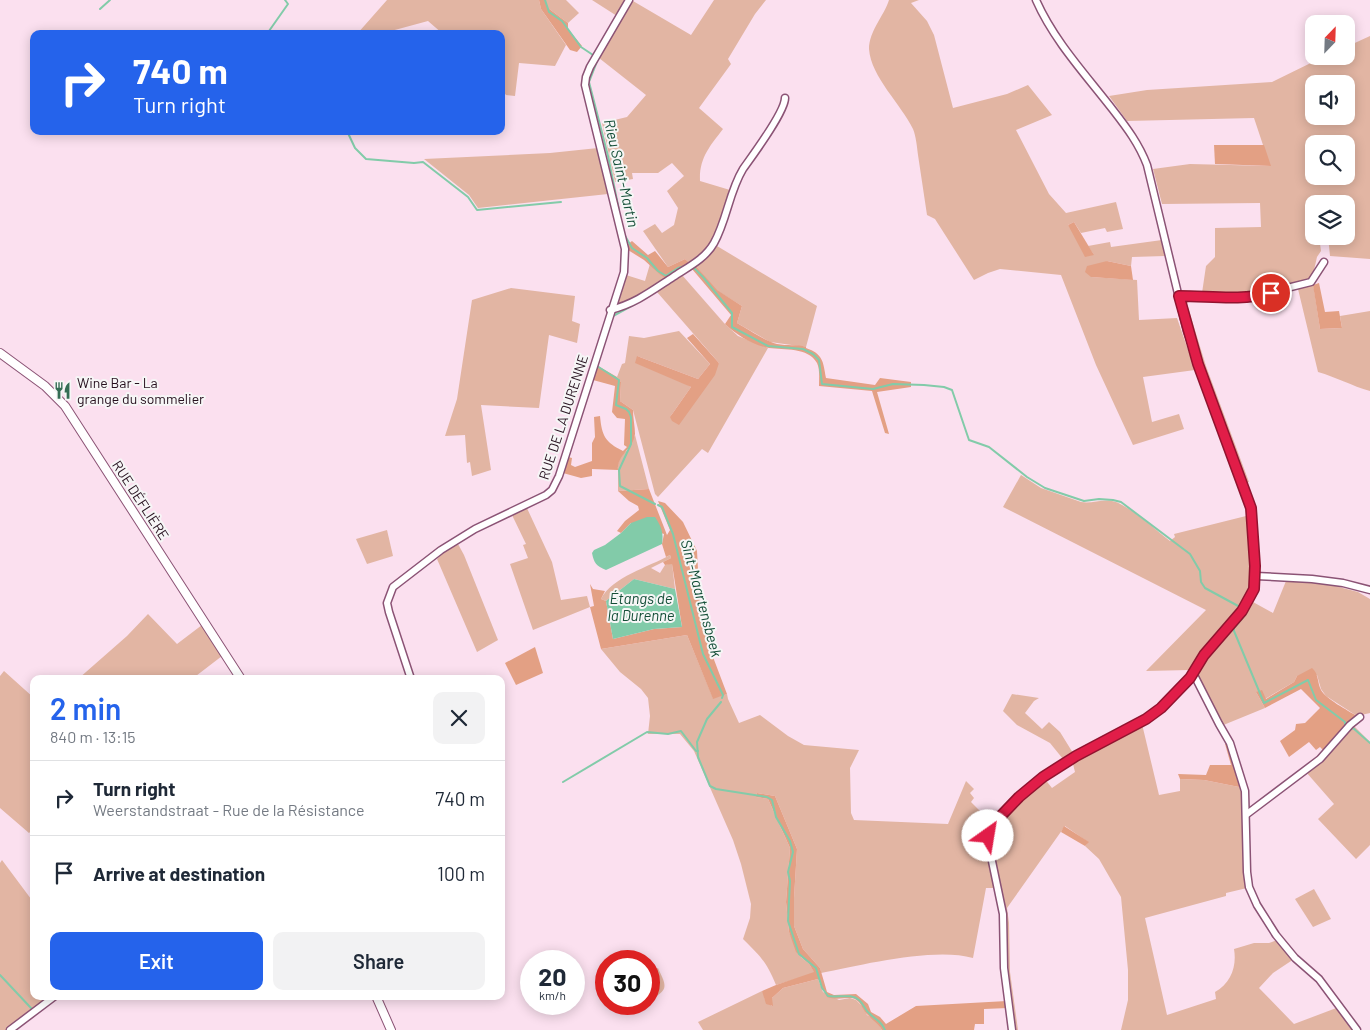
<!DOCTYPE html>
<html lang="en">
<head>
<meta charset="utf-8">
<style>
	body { margin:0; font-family:Barlow,sans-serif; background:#f2f2f3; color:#1f2937; height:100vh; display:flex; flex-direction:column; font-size:19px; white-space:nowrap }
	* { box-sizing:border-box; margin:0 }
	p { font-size:16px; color:#747a83 }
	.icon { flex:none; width:28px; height:28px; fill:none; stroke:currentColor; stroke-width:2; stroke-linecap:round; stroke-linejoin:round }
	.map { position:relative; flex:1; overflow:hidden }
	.side { position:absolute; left:30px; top:675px; width:475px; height:325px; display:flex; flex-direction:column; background:#fff; border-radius:10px; box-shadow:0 2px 12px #0003 }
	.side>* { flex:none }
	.guide { position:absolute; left:30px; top:30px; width:475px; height:105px; border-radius:10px; box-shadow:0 2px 12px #0003; background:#2563eb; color:#fff; overflow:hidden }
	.needle { width:32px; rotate:23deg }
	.tools { position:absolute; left:1305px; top:15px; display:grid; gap:10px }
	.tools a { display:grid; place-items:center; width:50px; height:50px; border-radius:10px; background:#fff; box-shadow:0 2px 12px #0003; font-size:25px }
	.speed { position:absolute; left:520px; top:950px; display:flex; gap:10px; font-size:25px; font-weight:700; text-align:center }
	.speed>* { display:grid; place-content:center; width:65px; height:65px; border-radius:50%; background:#fff; box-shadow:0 2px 12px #0003; line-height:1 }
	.speed small { font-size:12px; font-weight:400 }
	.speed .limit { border:8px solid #d22; background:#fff; color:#111 }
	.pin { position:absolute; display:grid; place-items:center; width:42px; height:42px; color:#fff; margin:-21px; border:2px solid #fff; border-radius:50%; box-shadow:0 1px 5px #0007 }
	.me { position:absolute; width:55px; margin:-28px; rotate:32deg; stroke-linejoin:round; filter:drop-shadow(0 0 4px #0008) }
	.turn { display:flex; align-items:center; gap:18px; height:105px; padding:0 20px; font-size:22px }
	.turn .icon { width:65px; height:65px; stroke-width:2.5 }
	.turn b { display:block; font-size:35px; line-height:42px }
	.round { display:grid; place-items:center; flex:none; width:52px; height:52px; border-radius:10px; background:#f2f2f3 }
	.summary { display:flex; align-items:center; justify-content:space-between; height:85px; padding:0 20px }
	h1 { font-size:30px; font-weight:600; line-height:38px; color:#2563eb }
	.action { display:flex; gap:10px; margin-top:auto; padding:10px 20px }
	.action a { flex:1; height:58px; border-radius:10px; background:#2563eb; color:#fff; font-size:20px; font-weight:600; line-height:58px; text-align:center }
	.action a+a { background:#f2f2f3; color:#1f2937 }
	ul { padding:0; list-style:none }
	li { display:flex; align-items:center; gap:15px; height:75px; padding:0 20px; border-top:1px solid #e0e1e3 }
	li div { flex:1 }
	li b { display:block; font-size:19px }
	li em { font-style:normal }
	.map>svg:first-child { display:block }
	.green { fill:#e2b5a3; fill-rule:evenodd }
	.forest { fill:#e3a084 }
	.water { fill:#82cba9 }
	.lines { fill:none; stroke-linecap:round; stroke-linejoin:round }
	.stream { stroke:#82cba9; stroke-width:2 }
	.minor-casing { stroke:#8b5375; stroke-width:9 }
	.tertiary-casing { stroke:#8b5375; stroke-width:10 }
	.minor { stroke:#fff; stroke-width:6 }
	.tertiary { stroke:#fff; stroke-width:8 }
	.route-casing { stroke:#92132f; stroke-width:12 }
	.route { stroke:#e11d48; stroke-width:9 }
	.labels { text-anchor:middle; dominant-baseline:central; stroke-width:4; stroke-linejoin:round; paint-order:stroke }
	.poi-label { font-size:14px; fill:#26101e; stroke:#f6f6f6; text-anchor:start }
	.street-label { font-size:14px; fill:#26101e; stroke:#f6f6f6 }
	.water-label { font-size:15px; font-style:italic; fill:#134e37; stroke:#f6f6f6 }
</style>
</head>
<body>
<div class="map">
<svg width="1370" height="1030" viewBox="0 0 1370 1030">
	<rect width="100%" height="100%" fill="#fbe0ef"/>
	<g class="green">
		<polygon points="387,0 539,0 541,9 566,45 555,66 519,63 515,96 506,95 501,89 501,34 443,34 428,21 380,34 357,34"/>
		<polygon points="545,0 566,0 579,13 568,23 548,8"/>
		<polygon points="592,0 626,0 617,16"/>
		<path d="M714,0H766L755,14L728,59L731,64L699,108L723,129C710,146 699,158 700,181L730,190L712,243L692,265L685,259L668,267L643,231L655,224L662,233L674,225L678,208L667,191L684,176L672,163L658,173H632L633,179L615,182L602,123L627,117L646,95L599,58L633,1L691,35Z"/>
		<path d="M889,0H919L911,3L927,21L934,35L953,108L1007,94L1028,85L1052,115L1016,130L1049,194L1066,213L1116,202L1123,229L1107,232L1105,228L1081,233L1074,222L1068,225L1094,255L1088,246L1110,242L1111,247L1162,240L1165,256L1132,257L1131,266L1107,261L1091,277L1137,280L1139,320L1177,318L1195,370L1143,377L1152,422L1179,414L1184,429L1133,445L1096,365L1061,275L1000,269L988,273L974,280L935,219L927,215C924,195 921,175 918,155C917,147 916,136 913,129C901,104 871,77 869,49C869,31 884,16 889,0Z"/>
		<path d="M1370,36V259L1330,256L1328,236H1346V204H1314V236H1319L1321,251L1317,257L1312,279L1246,295L1202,293L1206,266L1215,257V228L1261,227L1260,203L1162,204L1153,169L1190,164L1270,166L1254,118L1127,121L1109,96L1147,90L1272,82L1325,56H1346V47ZM1314,84H1346V116H1314ZM1314,144H1346V176H1314Z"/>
		<polygon points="598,148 608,194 478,208 469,195 424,159 550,153"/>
		<polygon points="717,246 817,306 806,347 770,342 737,323 742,306 716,290 696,266 708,256"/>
		<polygon points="650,264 665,279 647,292 617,306 617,304 626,275 645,281"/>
		<polygon points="682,275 724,323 738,336 768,348 708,453 702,449 658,497 655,494 633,410 620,401 621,382 617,377 622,364 625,363 629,336 644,338 679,331 710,364 698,379 637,356 691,387 670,417 719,363 657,292"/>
		<path d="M1313,283L1320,329L1342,328L1340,316L1370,311V391C1352,386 1336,377 1318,372L1298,289L1251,302L1206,300L1188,302L1187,304L1206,366L1249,482L1246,483L1212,397L1183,302L1184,300L1235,299Z"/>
		<polygon points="511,288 575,296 572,321 580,324 577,343 549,335 539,408 481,405 491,470 472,476 470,462 467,463 465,435 445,436 457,399 472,300"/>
		<polygon points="635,435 649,489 618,491 618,463 621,455 628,450"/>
		<path d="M1021,475L1041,488L1081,502C1091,504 1102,499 1112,501C1126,503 1157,531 1170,541L1175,537L1174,534L1250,515L1253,582L1246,602L1192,672L1189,670L1146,671L1206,610L1003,507Z"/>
		<polygon points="526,506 552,562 561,600 587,596 590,607 533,630 510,564 528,558 523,545 526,544 512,515 502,519"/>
		<polygon points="387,530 393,556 367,564 356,539"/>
		<polygon points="455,543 458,544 464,555 498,640 477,652 437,559 442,554 431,562 430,560"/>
		<path d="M670,555L671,558L651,568L660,573L665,565L672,563L675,589L634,579L606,601L601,599C612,577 649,567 670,555Z"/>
		<polygon points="1302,580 1340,585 1339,587 1358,592 1370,599 1370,713 1357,716 1326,696 1321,689 1317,675 1297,676 1294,682 1265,699 1256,692 1265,708 1221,726 1199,678 1198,671 1203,660 1253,602 1273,613 1286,581"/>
		<polygon points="148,614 177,644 202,625 222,656 192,679 78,679 127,636"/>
		<path d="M687,635L713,698L727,694L728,699L739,723L760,715L788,736L804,745L859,750L850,768L851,813L854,820L948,824L966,781L974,789L970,793L974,798L971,802L981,812L977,816L981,826H989L986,836L997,888H986L973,958C934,947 862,965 821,973L820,968L803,949L794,926V898L797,849L775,796L757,793L756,797L768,799L790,848L786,902L789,932L801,957L809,964L815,973L776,985C766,961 761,957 743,939L750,918L751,904L741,864L733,840L694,751L680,734H648L650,716L648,698L641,689L620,672L601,649Z"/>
		<polygon points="4,671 34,698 34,831 32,830 29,833 0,808 0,676"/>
		<polygon points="1012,694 1039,698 1034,701 1025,713 1042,729 1049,722 1060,732 1073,753 1063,759 1050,743 1017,725 1003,711"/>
		<path d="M1142,724L1159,795L1180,791V779L1204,780L1244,788L1247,888L1226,893V896L1145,918L1167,1015L1216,999L1215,992C1231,983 1237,966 1234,949L1254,943H1269L1277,940L1294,959L1273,973L1259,988L1294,1024L1339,1007L1355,1030H1121L1128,1000V970L1121,897L1099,859L1085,846L1088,842L1065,826L1007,908L1009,923L1010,972L1018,1030H1014L1006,968V935L990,844L991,832L1012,807L1044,778L1052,788L1075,772L1072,760Z"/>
		<polygon points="1354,726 1370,742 1370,845 1356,859 1318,819 1334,804 1306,772 1323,761"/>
		<polygon points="2,860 34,903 34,996 55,996 10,1030 0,1030 0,863"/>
		<polygon points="1314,889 1331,919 1313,927 1295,899"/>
		<path d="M658,968C667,987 669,990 649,1000V971Z"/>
		<polygon points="818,979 823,992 839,1000 850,998 856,1000 863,1007 867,1015 876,1020 882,1030 703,1030 698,1022 762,991 764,994 765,1000 772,1006 772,998 783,988"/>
	</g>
	<g class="forest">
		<polygon points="539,0 545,0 548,8 568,23 568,29 582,46 577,52 570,50 541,9"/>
		<polygon points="1214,145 1264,145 1271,166 1215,164"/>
		<polygon points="1074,222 1094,255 1085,257 1068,225"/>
		<polygon points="632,241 648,255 655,251 668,267 685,259 692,265 665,279 644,260 628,250 627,245"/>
		<polygon points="1107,261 1131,266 1133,280 1091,277 1085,272 1087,266"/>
		<path d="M696,266L717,290L742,306L737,323C748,329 765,341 777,344C787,346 797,344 806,347V348C823,354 823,361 826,378L875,385L880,378L911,382V387L877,392L889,434L885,433L872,391L819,386C819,379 820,369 817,363C808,347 784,350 769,348C752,345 737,335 725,324L731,315L692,269Z"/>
		<polygon points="1319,283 1325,312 1339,311 1342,328 1320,329 1313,285"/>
		<polygon points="693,334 719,363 715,375 679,425 672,421 670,417 691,387 635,363 637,356 698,379 710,364 687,338"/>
		<path d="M598,366L617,377L621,382L620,401L633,410C633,418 635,427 635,434C633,450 617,454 618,470L592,469V476L581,478L563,473L568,457L572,458L571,465L575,467L592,461V443L595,437L594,417L600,416C602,436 605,442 623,451L627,447L624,445L625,419L617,418L612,412L615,386L593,380Z"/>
		<polygon points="649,489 667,535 670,530 658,501 665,503 683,522 697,551 700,607 713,657 727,694 713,699 687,635 601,649 590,607 594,606 590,584 593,589 605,591 601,599 606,601 613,639 654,629 682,627 672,564 665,565 663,562 671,558 670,555 666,557 662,544 664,534 631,523 621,533 617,531 625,521 639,510 638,506 629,501 618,491"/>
		<polygon points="535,647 543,673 516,685 505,663"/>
		<path d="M1312,668C1319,674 1317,682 1321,690C1326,699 1347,710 1357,716L1325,752L1320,747L1316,750L1309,742L1289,757L1280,741L1295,730L1296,724L1305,723L1320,708L1301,689L1265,708L1256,692L1262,690L1266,699L1294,682L1297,676Z"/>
		<polygon points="1225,744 1228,744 1244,788 1204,780 1180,779 1178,774 1206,775 1210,765 1231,765"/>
		<path d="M757,793L775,796L797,849L794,898V926L803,949L820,968L827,992L834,995L856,994L868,1004L871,1012L880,1017L886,1024L916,1006L1007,1001L1008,1008L984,1009V1024H975L974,1030H882C878,1023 873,1021 868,1015C862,1010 861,999 851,998C842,998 835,1000 827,997L818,979L783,988L772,998L773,1006L766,1004L762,991L776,985L814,972L809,964L796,952L789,932L786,902L790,848L768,799L756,797Z"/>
		<polygon points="1064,826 1089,842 1085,846 1061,832"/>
	</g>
	<g class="water">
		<path d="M647,517H655C661,526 664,533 662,544L606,570C596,566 594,563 592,553L594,550L605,545L621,533L631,523Z"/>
		<polygon points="634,579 675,589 682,627 654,629 613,639 606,601"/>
	</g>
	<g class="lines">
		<g class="stream">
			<polyline points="545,0 549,12 562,21 581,47 593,55"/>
			<polyline points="100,9 110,0"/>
			<polyline points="276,34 269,31 288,4 285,0"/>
			<polyline points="598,59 589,82 608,156 619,210"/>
			<polyline points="347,131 355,148 366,159 414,163 423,162 468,197 477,210 561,202"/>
			<polyline points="624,234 632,248 647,258 658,271 668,277"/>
			<polyline points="694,268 703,277 732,313 732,327 768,346 803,349 813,354 819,360 822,384 873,389 893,384 924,385 944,387 952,390 969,440 989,447 1027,477 1045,488 1084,501 1099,499 1113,500 1121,502 1190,554 1200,571 1201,582 1205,588 1240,607"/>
			<polyline points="667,275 678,268 685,266"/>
			<polyline points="613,316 637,303"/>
			<polyline points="597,366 619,380 616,405 626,409 629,412 631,417 631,444 619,470 620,486 655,504"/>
			<polyline points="658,505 662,507 673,534 703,654 723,695 722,698"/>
			<polyline points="1246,611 1245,615 1234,628 1234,631 1264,703 1308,680 1316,700 1345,722 1345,726"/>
			<path d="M721,702L707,719L697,742L698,757L710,786L716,789L767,797L772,800L776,817L790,841L793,852L788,872L790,881L788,921L799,954L816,968L822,988L828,996C838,998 851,993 859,1000C864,1004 865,1010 869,1013C875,1020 881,1020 885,1030"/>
			<polyline points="1351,729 1353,728 1370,743"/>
			<polyline points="563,782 647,732 668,734 681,731 696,751 698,751"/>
			<polyline points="0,975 31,1008"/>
		</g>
		<defs>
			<g id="minor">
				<polyline points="1179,297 1247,298 1311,282 1324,262"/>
				<path d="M610,310C635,304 653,290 673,277C688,267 705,259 714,243C727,220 729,192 743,169C753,155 785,112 785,98"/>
				<polyline points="1256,576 1312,579 1343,583 1370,590"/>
				<polyline points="1193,673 1219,724 1230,743 1245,791 1247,872 1249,887 1257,905 1276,935 1295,958 1319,979 1357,1030"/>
				<polyline points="411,679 389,612 387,603 393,587 441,550 475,529 546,495 552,490 559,476 624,272 625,249 585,85 586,77 590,67 629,0"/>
				<polyline points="1247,814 1320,759 1350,725 1360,717"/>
				<polyline points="10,1030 55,996"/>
				<path d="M1012,1030L1004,968L1003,914L988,842L991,828L1019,797L1048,773L1076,756L1146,719L1161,708L1190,678L1204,655L1242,611L1251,596L1255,586L1254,544L1251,508L1187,331L1147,165C1139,144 1127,128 1113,110C1086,75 1054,41 1036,0"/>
			</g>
			<g id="tertiary">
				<polyline points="0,353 45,386 65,406 241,679"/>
				<polyline points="376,996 391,1030"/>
			</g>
		</defs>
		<use href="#minor" class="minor-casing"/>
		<use href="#tertiary" class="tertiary-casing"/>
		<use href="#minor" class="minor"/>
		<use href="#tertiary" class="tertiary"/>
	</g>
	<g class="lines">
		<defs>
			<path id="route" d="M988,836L991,828L997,820L1019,797L1043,777L1076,756L1146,719L1161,708L1190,678L1204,655L1242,611L1254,589L1255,566L1251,508L1198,364L1179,296C1211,296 1239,301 1271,293"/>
		</defs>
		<use href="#route" class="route-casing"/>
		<use href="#route" class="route"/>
	</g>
	<defs>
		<symbol id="restaurant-bare" viewBox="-9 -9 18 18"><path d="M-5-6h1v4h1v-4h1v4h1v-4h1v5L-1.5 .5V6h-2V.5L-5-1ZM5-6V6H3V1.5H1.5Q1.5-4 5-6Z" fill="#346d54" stroke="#f6f6f6" stroke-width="2.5" paint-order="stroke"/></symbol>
	</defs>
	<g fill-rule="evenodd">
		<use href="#restaurant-bare" x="50" y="378" width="25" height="25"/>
	</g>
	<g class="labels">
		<g class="poi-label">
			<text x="77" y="382">Wine Bar - La<tspan x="77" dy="16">grange du sommelier</tspan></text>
		</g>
		<g class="street-label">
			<text transform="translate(563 417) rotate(-72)">RUE DE LA DURENNE</text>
			<text transform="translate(141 500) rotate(57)">RUE DÉFLIÈRE</text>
		</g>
		<g class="water-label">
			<text transform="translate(622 173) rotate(77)">Rieu Saint-Martin</text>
			<text x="641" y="598">Étangs de<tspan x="641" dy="17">la Durenne</tspan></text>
			<text transform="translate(702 598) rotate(75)">Sint-Maartensbeek</text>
		</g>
	</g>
</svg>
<div class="tools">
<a><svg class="needle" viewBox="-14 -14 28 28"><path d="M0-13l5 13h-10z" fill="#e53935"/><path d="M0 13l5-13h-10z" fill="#747a83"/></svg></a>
<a><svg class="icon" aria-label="sound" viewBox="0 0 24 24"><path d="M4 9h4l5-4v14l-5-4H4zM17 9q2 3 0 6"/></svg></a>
<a><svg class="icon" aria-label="search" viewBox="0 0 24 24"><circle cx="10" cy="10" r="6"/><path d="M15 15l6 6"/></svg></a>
<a><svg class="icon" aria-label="layers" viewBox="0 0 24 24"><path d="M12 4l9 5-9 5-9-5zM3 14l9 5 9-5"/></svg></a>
</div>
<div class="speed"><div>20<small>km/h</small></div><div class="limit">30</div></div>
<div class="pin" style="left:1271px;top:293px;background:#d93025"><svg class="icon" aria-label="arrive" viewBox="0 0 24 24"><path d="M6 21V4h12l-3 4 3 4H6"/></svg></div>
<svg class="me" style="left:988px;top:836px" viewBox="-20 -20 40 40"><circle r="19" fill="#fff"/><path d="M0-13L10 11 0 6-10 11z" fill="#e11d48"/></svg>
<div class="guide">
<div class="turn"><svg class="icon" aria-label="right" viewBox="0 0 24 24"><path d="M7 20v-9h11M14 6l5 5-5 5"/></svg><div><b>740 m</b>Turn right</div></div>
</div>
<section class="side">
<div class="summary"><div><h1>2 min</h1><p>840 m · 13:15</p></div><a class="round"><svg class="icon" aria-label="close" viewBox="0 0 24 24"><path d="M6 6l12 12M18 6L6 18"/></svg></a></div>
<ul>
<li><svg class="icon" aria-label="right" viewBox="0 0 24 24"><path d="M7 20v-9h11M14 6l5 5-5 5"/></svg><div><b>Turn right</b><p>Weerstandstraat - Rue de la Résistance</p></div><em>740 m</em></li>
<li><svg class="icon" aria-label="arrive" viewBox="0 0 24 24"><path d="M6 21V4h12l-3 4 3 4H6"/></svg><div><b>Arrive at destination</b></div><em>100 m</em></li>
</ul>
<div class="action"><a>Exit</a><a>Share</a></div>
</section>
</div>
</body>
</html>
